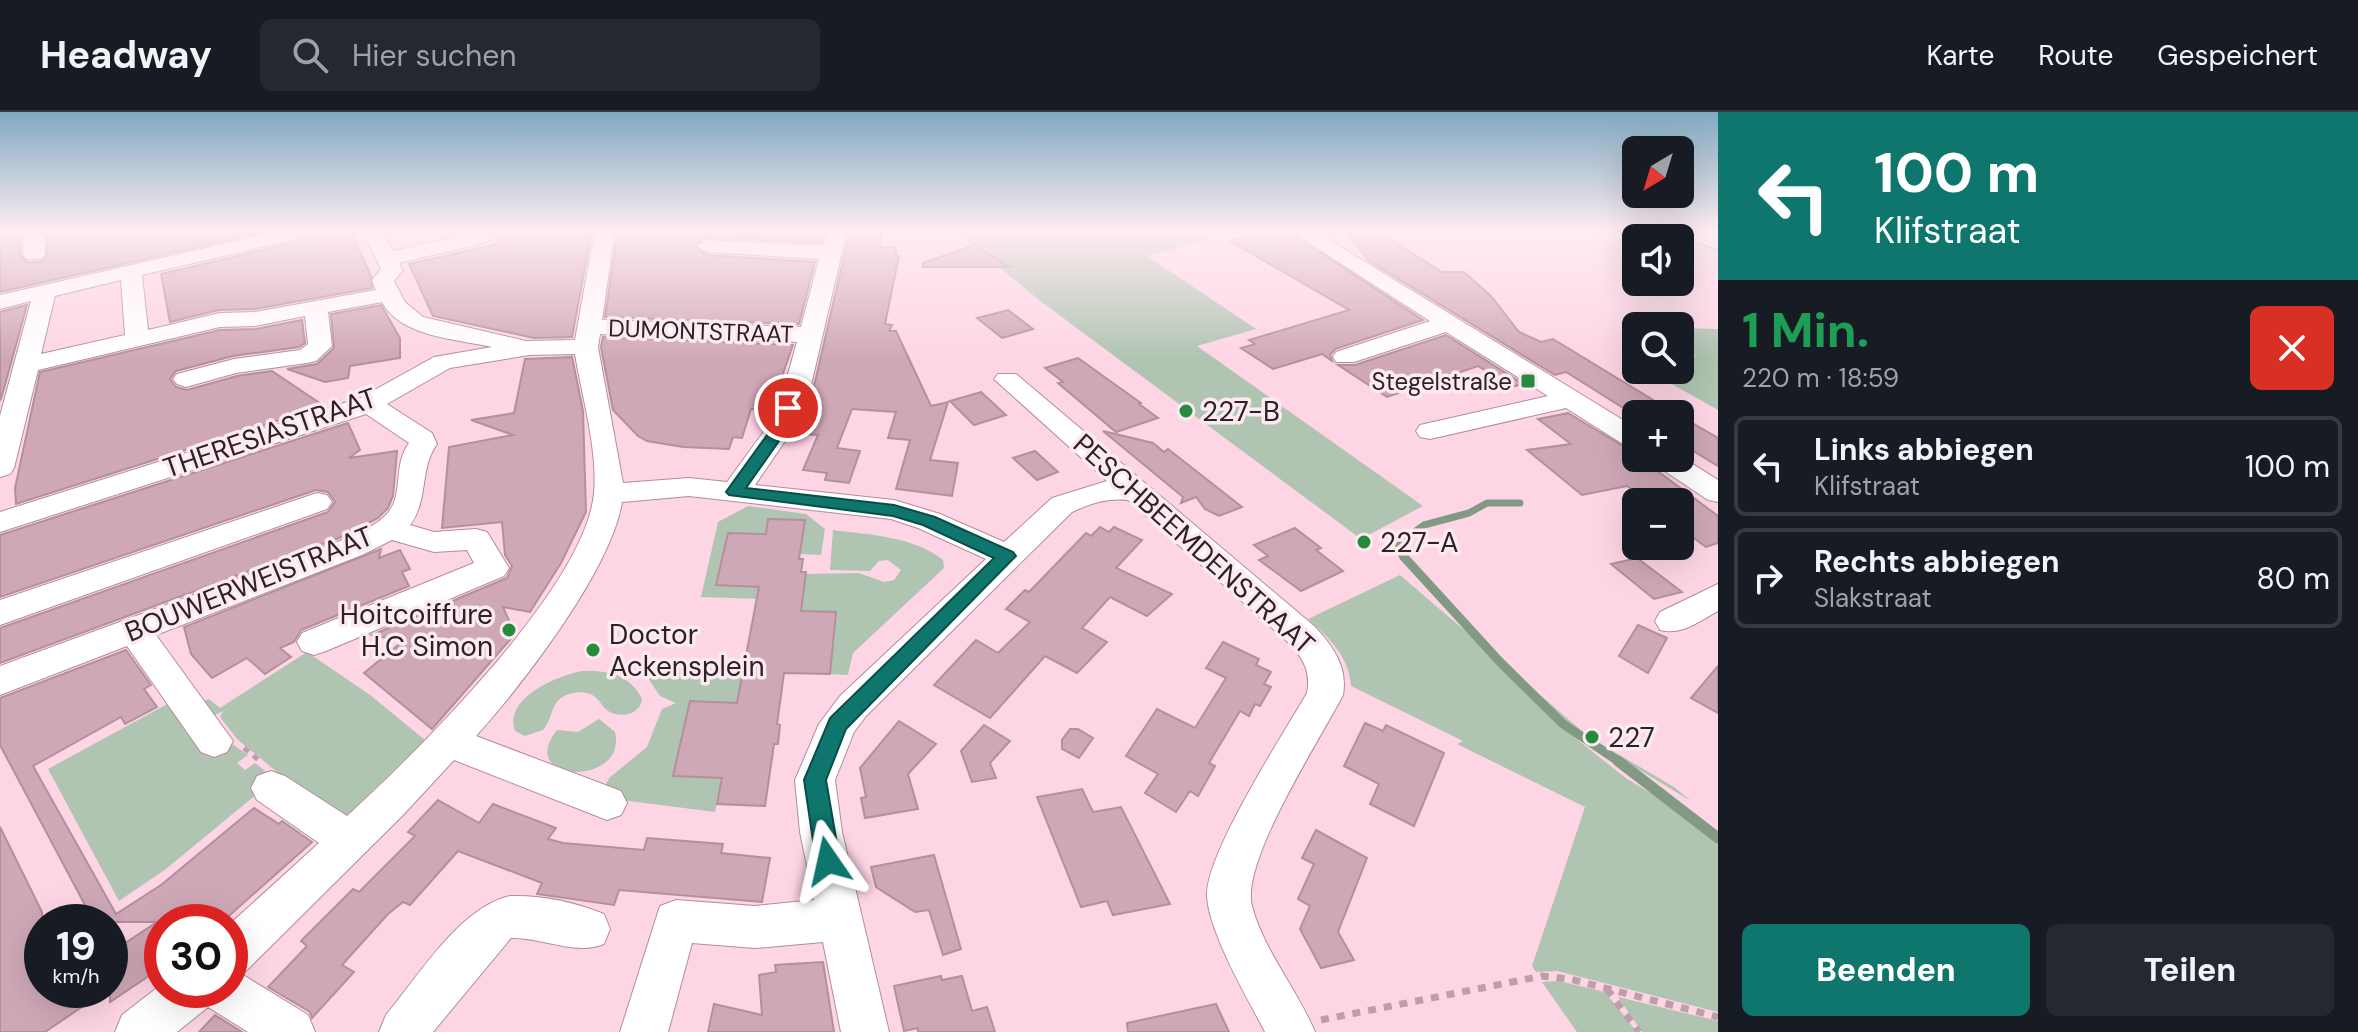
<!DOCTYPE html>
<html lang="de">
<head>
<meta charset="utf-8">
<style>
	body { margin:0; font-family:"DM Sans",sans-serif; background:#242831; color:#f1f3f6; height:100vh; display:flex; flex-direction:column; font-size:30px; white-space:nowrap }
	* { box-sizing:border-box; margin:0 }
	p { font-size:26px; color:#9ea1a6 }
	.icon { flex:none; width:44px; height:44px; fill:none; stroke:currentColor; stroke-width:2; stroke-linecap:round; stroke-linejoin:round }
	.map { position:relative; flex:1; overflow:hidden }
	.panel { display:flex; flex-direction:column; background:#171b24; width:640px }
	.panel>* { flex:none }
	.hud { background:#0f766e; color:#fff; overflow:hidden }
	.needle { width:52px; rotate:218deg }
	.buttons { position:absolute; left:1622px; top:24px; display:grid; gap:16px }
	.buttons a { display:grid; place-items:center; width:72px; height:72px; border-radius:12px; background:#171b24; box-shadow:0 8px 32px #0002; font-size:40px }
	.speed { position:absolute; left:24px; top:792px; display:flex; gap:16px; font-size:40px; font-weight:700; text-align:center }
	.speed>* { display:grid; place-content:center; width:104px; height:104px; border-radius:50%; background:#171b24; box-shadow:0 8px 32px #0002; line-height:1 }
	.speed small { font-size:20px; font-weight:400 }
	.speed .limit { border:12px solid #d22; background:#fff; color:#111 }
	.pin { position:absolute; display:grid; place-items:center; width:68px; height:68px; color:#fff; margin:-34px; border:4px solid #fff; border-radius:50%; box-shadow:0 2px 8px #0007 }
	.me { position:absolute; width:88px; margin:-44px; rotate:349deg; stroke-linejoin:round; filter:drop-shadow(0 0 6px #0008) }
	.turn { display:flex; align-items:center; gap:28px; height:168px; padding:0 24px; font-size:36px }
	.turn .icon { width:104px; height:104px; stroke-width:2.5 }
	.turn b { display:block; font-size:56px; line-height:68px }
	.round { display:grid; place-items:center; flex:none; width:84px; height:84px; border-radius:12px; background:#242831 }
	.headline { display:flex; align-items:center; justify-content:space-between; height:136px; padding:0 24px }
	h1 { font-size:48px; font-weight:800; line-height:60px; color:#1e9e55 }
	.button { display:flex; gap:16px; margin-top:auto; padding:16px 24px }
	.button a { flex:1; height:92px; border-radius:12px; background:#0f766e; color:#fff; font-size:32px; font-weight:800; line-height:92px; text-align:center }
	.button a+a { background:#242831; color:#f1f3f6 }
	ul { padding:0; list-style:none }
	li { display:flex; align-items:center; gap:24px; height:100px; margin:0 16px 12px; padding:0 8px; border:4px solid #363941; border-radius:12px }
	li div { flex:1 }
	li b { display:block; font-size:30px }
	li em { font-style:normal }
	header { display:flex; align-items:center; gap:48px; box-sizing:border-box; height:112px; padding:0 40px; background:#171b24; border-bottom:2px solid #363941 }
	header strong { font-size:38px }
	nav { display:flex; gap:44px; margin-inline-start:auto; font-size:28px }
	.search { width:560px; height:72px; background:#242831; display:flex; align-items:center; gap:20px; box-sizing:border-box; padding:0 28px; border-radius:12px; color:#9ea1a6; font-size:30px }
	main { display:flex; flex:1; min-height:0 }
	.map>svg:first-child { display:block }
	.green { fill:#afc4b1 }
	.lines { fill:none; stroke-linecap:round; stroke-linejoin:round }
	.stream-far2 { stroke:#829984; stroke-width:7 }
	.stream-far1 { stroke:#829984; stroke-width:9 }
	.stream { stroke:#829984; stroke-width:11 }
	.building { fill:#cfa8b7; stroke:#b48f9d; stroke-width:2 }
	.minor-casing { stroke:#b28d9b; stroke-width:2 }
	.path-far1 { stroke:#bf9eab; stroke-width:5; stroke-dasharray:6 6; stroke-linecap:butt }
	.path { stroke:#bf9eab; stroke-width:7; stroke-dasharray:8 8; stroke-linecap:butt }
	.minor { fill:#fff; fill-rule:evenodd }
	.route { fill:#0f766e; stroke:#0a4d48; stroke-width:2 }
	.poi-dot { fill:#278a3e; stroke:#fbeaf0; stroke-width:3 }
	.labels { text-anchor:middle; dominant-baseline:central; stroke-width:7; stroke-linejoin:round; paint-order:stroke }
	.far-street-label { font-size:24px; fill:#2e2025; stroke:#fbeaf0 }
	.far-poi-label { font-size:24px; fill:#2e2025; stroke:#fbeaf0; text-anchor:end }
	.poi-label { font-size:28px; fill:#2e2025; stroke:#fbeaf0; text-anchor:start }
	.street-label { font-size:28px; fill:#2e2025; stroke:#fbeaf0 }
</style>
</head>
<body>
<header>
<strong>Headway</strong>
<div class="search"><svg class="icon" aria-label="search" viewBox="0 0 24 24"><circle cx="10" cy="10" r="6"/><path d="M15 15l6 6"/></svg>Hier suchen</div>
<nav><a>Karte</a><a>Route</a><a>Gespeichert</a></nav>
</header>
<main>
<div class="map">
<svg width="1718" height="920" viewBox="0 0 1718 920">
	<rect width="100%" height="100%" fill="#fed5e5"/>
	<g class="green">
		<polygon points="954,118 1193,118 1208,127 1147,144 1256,217 1197,234 1423,394 1361,427 1039,188"/>
		<polygon points="1680,216 1718,217 1718,298 1647,258 1680,258 1680,243 1696,244 1680,229"/>
		<polygon points="748,394 806,402 825,417 821,443 800,442 804,408 769,407 766,422 728,421 716,473 758,475 761,460 763,487 701,485 718,410"/>
		<path d="M833,418C870,423 913,424 943,448L944,456L853,541L848,563L830,562L835,500L794,499L795,490H802L806,462L859,461L884,470L894,468L901,458L888,448L879,449L870,459L830,458Z"/>
		<path d="M1400,463L1589,625L1674,675L1691,689L1560,610V614L1627,667L1680,698L1718,731V900L1557,859L1536,860L1532,854L1585,695L1457,632L1463,629L1351,574C1349,544 1329,526 1308,507Z"/>
		<polygon points="307,540 370,583 425,628 339,711 237,627 220,605 223,599 213,604 204,589 209,587 220,596"/>
		<polygon points="655,556 743,559 740,575 748,576 742,611 673,663 722,666 715,700 614,687 604,676 609,666 647,635 662,597 676,591 660,584 648,566 651,558"/>
		<path d="M583,559C608,558 631,563 642,587C641,602 621,607 608,599C601,594 599,585 590,582C582,579 574,580 566,583C549,591 554,606 543,618L525,624L515,619C503,586 558,563 583,559Z"/>
		<polygon points="171,590 248,643 237,651 245,658 255,651 275,667 166,757 119,789 48,657"/>
		<path d="M599,607L615,620C628,675 514,672 557,618L578,620Z"/>
		<polygon points="1559,869 1605,880 1637,920 1577,920 1542,870"/>
		<polygon points="1618,885 1718,909 1718,920 1642,920"/>
	</g>
	<g class="lines">
		<polyline class="stream-far2" points="1400,434 1403,428 1424,413 1469,401 1487,391 1520,391"/>
		<polyline class="stream-far1" points="1401,432 1399,436 1404,445 1500,550 1563,612 1621,651"/>
		<polyline class="stream" points="1618,649 1718,726"/>
	</g>
	<g class="building">
		<polygon points="0,118 21,118 20,143 27,150 41,150 47,145 47,122 70,118 273,118 0,180"/>
		<polygon points="323,118 350,118 371,164 372,176 255,197 219,198 170,210 161,162 318,125"/>
		<polygon points="502,118 592,118 572,225 534,226 433,204 409,152 496,132"/>
		<polygon points="618,118 659,118 658,121 824,118 821,131 707,125 694,133 707,143 815,150 799,212 605,205"/>
		<polygon points="850,118 881,119 880,135 896,135 896,144 899,144 885,212 892,213 889,219 896,219 931,294 948,290 930,348 958,351 952,384 896,377 910,328 888,326 896,300 852,297 837,336 860,339 849,371 825,368 827,361 803,358 818,323 803,322 811,300 803,300 815,270"/>
		<polygon points="1272,118 1286,118 1423,208 1335,237 1330,243 1332,249 1322,242 1273,257 1241,236 1255,232 1249,228 1349,198 1230,129"/>
		<polygon points="1345,118 1375,118 1442,160 1464,160 1491,184 1519,220 1541,230 1553,227 1676,302 1636,304 1566,260 1555,263 1369,149"/>
		<polygon points="974,133 1009,155 923,155 923,151"/>
		<polygon points="27,193 1,287 0,288 0,200"/>
		<polygon points="381,193 400,226 400,246 350,254 348,266 325,270 287,257 317,252 334,236 331,202"/>
		<polygon points="1008,198 1033,217 1002,226 977,206"/>
		<polygon points="302,208 305,231 299,235 233,244 176,259 170,267 176,275 187,278 237,264 272,259 324,294 16,392 15,376 40,260 220,218 256,217"/>
		<polygon points="1446,223 1523,272 1512,275 1478,254 1387,285 1338,253 1355,253"/>
		<polygon points="603,225 793,233 770,298 751,297 742,326 733,325 729,337 683,335 647,329 638,324 613,298 601,235"/>
		<polygon points="572,245 583,299 586,400 561,451 530,500 503,495 515,522 432,617 364,561 403,529 372,523 507,466 512,454 505,443 502,410 442,416 449,335 513,323 471,308 514,301 525,247"/>
		<polygon points="1078,246 1141,291 1139,292 1158,306 1116,320 1058,271 1063,270 1045,256"/>
		<polygon points="981,280 1006,303 974,313 950,289"/>
		<polygon points="1568,301 1628,337 1718,404 1718,431 1706,435 1680,416 1680,390 1649,390 1627,374 1582,383 1527,338 1571,332 1538,307"/>
		<polygon points="1680,304 1718,326 1718,354 1680,331"/>
		<polygon points="348,311 360,338 349,346 397,339 393,384 388,396 378,406 339,426 0,551 0,516 328,400 335,390 328,380 316,378 0,485 0,423"/>
		<polygon points="1103,319 1153,331 1164,340 1168,337 1242,395 1219,404 1205,397 1196,385 1181,391 1183,385"/>
		<polygon points="1035,339 1058,360 1037,368 1013,346"/>
		<polygon points="768,407 805,408 799,447 803,447 801,460 806,460 801,499 836,500 830,562 784,561 777,612 780,613 778,632 774,632 765,694 717,692 722,666 673,664 690,589 737,591 759,475 716,473 728,421 766,422"/>
		<polygon points="1100,415 1109,420 1114,415 1142,428 1116,456 1172,482 1147,504 1110,485 1082,516 1107,530 1077,561 1045,544 990,606 934,573 976,528 998,541 1030,510 1006,497 1025,478 1029,480 1086,421 1091,424"/>
		<polygon points="1295,416 1321,436 1316,438 1343,459 1301,479 1259,448 1268,444 1254,433"/>
		<polygon points="381,437 379,446 400,438 410,457 402,460 409,474 301,518 294,530 280,536 291,545 265,562 247,546 212,566 191,542 184,515"/>
		<polygon points="1637,446 1661,464 1682,480 1654,487 1611,452"/>
		<polygon points="1638,513 1667,526 1648,561 1619,544"/>
		<polygon points="1223,530 1259,547 1256,553 1271,560 1264,572 1271,575 1260,594 1255,592 1249,604 1240,599 1209,651 1215,654 1198,684 1190,679 1176,700 1145,681 1158,662 1126,644 1157,597 1195,616 1226,566 1206,556"/>
		<polygon points="126,538 151,573 144,577 157,595 125,612 121,605 33,654 116,802 161,773 254,696 279,712 282,709 312,730 222,810 162,810 162,855 110,890 110,841 157,810 94,810 0,633 0,586"/>
		<polygon points="1718,554 1718,601 1691,586"/>
		<polygon points="899,609 936,632 908,662 918,697 865,706 861,686 866,685 860,656"/>
		<polygon points="1365,611 1383,619 1386,613 1444,641 1414,714 1370,692 1379,672 1344,654"/>
		<polygon points="984,613 1010,629 990,651 996,666 972,670 961,639"/>
		<polygon points="1070,617 1078,617 1093,626 1079,646 1062,637 1062,628"/>
		<polygon points="1082,677 1093,700 1121,695 1170,792 1113,803 1107,789 1081,795 1037,685"/>
		<polygon points="438,688 479,711 493,692 556,716 548,727 563,731 644,738 647,726 723,732 721,741 770,746 762,790 619,778 614,793 537,782 542,771 458,739 410,793 403,790 388,802 342,853 354,860 312,906 310,900 268,875 307,834 301,829 353,777 359,780 415,724 408,720"/>
		<polygon points="0,715 42,800 42,878 107,878 45,920 0,920"/>
		<polygon points="1316,718 1367,746 1338,820 1354,848 1321,856 1300,817 1310,794 1298,787 1314,752 1302,746"/>
		<polygon points="934,743 961,837 943,843 929,798 915,800 876,775 871,755"/>
		<polygon points="823,850 834,920 708,920 714,892 762,903 759,863 776,860 775,853"/>
		<polygon points="941,864 942,868 962,864 972,899 987,895 995,920 918,920 918,916 904,919 894,874"/>
		<polygon points="1216,892 1229,920 1128,920 1127,911"/>
		<polygon points="215,903 242,920 199,920"/>
	</g>
	<g class="lines">
		<defs>
			<g id="minor">
				<polygon points="24,118 44,118 45,143 41,147 27,147 23,143"/>
				<path d="M285,118H320L317,122L142,163L148,218L220,201L255,200L376,178L372,168L381,157L366,126L356,118H381L393,139L467,123L477,118H498L488,129L479,132L399,151L403,158L394,169L405,190L423,205L526,229L575,228L595,118H615L602,208L801,215L819,147L707,140L697,134L707,128L823,134L827,118H847L812,269L792,319L755,373L894,388L940,402L1004,430L1052,386L1107,369L994,267L998,262H1016L1314,514C1333,534 1348,555 1343,583C1321,626 1240,750 1252,794C1264,839 1297,877 1315,920H1265C1247,885 1210,823 1207,785C1204,744 1284,621 1307,581C1311,560 1304,548 1290,532L1128,388C1107,386 1092,391 1072,400L866,604L854,620L835,668L842,720L889,920H841L823,830L755,836L692,831L668,920H620L660,794L676,788L755,794L814,788L800,720L795,668L819,612L840,584L986,447L918,416L891,407L689,384L622,390C611,458 523,572 476,624L621,679L627,691L621,703L607,708L454,648L403,703L246,859L240,861L308,903L315,920H248L208,895L177,920H115L122,903L162,872V878H230V812L319,731L257,688L251,676L257,664L271,659L285,664L347,704C416,641 586,474 594,381C598,338 582,285 575,242L529,243L450,256L387,292L432,321L437,332C419,357 429,388 410,413L434,420L476,417L487,420L509,456L504,464L326,539L314,543L302,539L297,530L302,521L474,451L467,438L434,440L392,428L362,443L156,523L233,629L227,640L214,645L201,640L127,534L0,583V554L340,429C356,421 379,414 390,398C403,380 393,353 409,331L366,302L0,420V400L360,286L434,245L492,235C457,227 400,225 382,190L328,200L332,234L316,249L307,251L236,261L186,275L177,272L173,267L177,262L234,247L300,238L308,232L305,204L255,214L220,215L38,258L14,356L10,362L0,365V304L31,189L0,197V183ZM121,168L125,223L41,242L55,184ZM600,222L797,230L786,269L765,318L727,370L689,366L623,371L598,235Z"/>
				<polygon points="1289,118 1313,118 1636,316 1636,336 1626,334 1566,296 1430,327 1420,325 1416,319 1420,313 1548,284 1446,220 1354,250 1336,250 1333,245 1336,240 1430,209"/>
				<polygon points="1676,118 1702,118 1718,124 1718,138 1679,122"/>
				<polygon points="1680,344 1718,368 1718,390 1708,388 1654,352 1650,346"/>
				<polygon points="317,381 327,383 332,390 327,397 0,513 0,488"/>
				<path d="M1718,472V499C1699,509 1682,524 1660,518L1655,509L1660,500Z"/>
				<path d="M510,784C541,783 575,790 604,802L610,817L604,832C575,844 542,825 511,826L433,920H379L386,903C418,865 460,795 510,784Z"/>
			</g>
		</defs>
		<use href="#minor" class="minor-casing"/>
		<polyline class="path-far1" points="244,636 261,650"/>
		<g class="path">
			<polyline points="1607,877 1639,920"/>
			<polyline points="1321,908 1542,864 1570,867 1718,905"/>
		</g>
		<use href="#minor" class="minor"/>
	</g>
	<linearGradient id="sky" x2="0" y2="1"><stop stop-color="#7fa9c0"/><stop offset="0.48" stop-color="#ffecf3"/><stop offset="1" stop-color="#ffecf3" stop-opacity="0"/></linearGradient>
	<rect width="1718" height="247" fill="url(#sky)"/>
	<polygon class="route" points="788,291 796,296 786,319 746,376 894,393 935,405 1013,440 1016,444 846,617 826,668 840,749 836,757 828,760 819,757 816,749 804,668 830,606 994,446 923,413 893,404 729,383 726,380 770,319 783,292"/>
	<g class="poi-dot">
		<rect x="1520" y="261" width="16" height="16" rx="4"/>
		<circle cx="1186" cy="299" r="8"/>
		<circle cx="1364" cy="430" r="8"/>
		<circle cx="509" cy="518" r="8"/>
		<circle cx="593" cy="538" r="8"/>
		<circle cx="1592" cy="625" r="8"/>
	</g>
	<g class="labels">
		<g class="far-street-label">
			<text transform="translate(701 219) rotate(2)">DUMONTSTRAAT</text>
		</g>
		<g class="far-poi-label">
			<text x="1512" y="269">Stegelstraße</text>
		</g>
		<g class="poi-label">
			<text x="1202" y="299">227-B</text>
			<text x="1380" y="430">227-A</text>
			<text x="493" y="502" text-anchor="end">Hoitcoiffure<tspan x="493" dy="32">H.C Simon</tspan></text>
			<text x="609" y="522">Doctor<tspan x="609" dy="32">Ackensplein</tspan></text>
			<text x="1608" y="625">227</text>
		</g>
		<g class="street-label">
			<text transform="translate(270 321) rotate(-19)">THERESIASTRAAT</text>
			<text transform="translate(1194 432) rotate(42)">PESCHBEEMDENSTRAAT</text>
			<text transform="translate(249 472) rotate(-22)">BOUWERWEISTRAAT</text>
		</g>
	</g>
</svg>
<div class="buttons">
<a><svg class="needle" viewBox="-14 -14 28 28"><path d="M0-13l5 13h-10z" fill="#e53935"/><path d="M0 13l5-13h-10z" fill="#9ea1a6"/></svg></a>
<a><svg class="icon" aria-label="sound" viewBox="0 0 24 24"><path d="M4 9h4l5-4v14l-5-4H4zM17 9q2 3 0 6"/></svg></a>
<a><svg class="icon" aria-label="search" viewBox="0 0 24 24"><circle cx="10" cy="10" r="6"/><path d="M15 15l6 6"/></svg></a>
<a>+</a>
<a>−</a>
</div>
<div class="speed"><div>19<small>km/h</small></div><div class="limit">30</div></div>
<div class="pin" style="left:788px;top:296px;background:#d93025"><svg class="icon" aria-label="arrive" viewBox="0 0 24 24"><path d="M6 21V4h12l-3 4 3 4H6"/></svg></div>
<svg class="me" style="left:828px;top:749px" viewBox="-20 -20 40 40"><path d="M0-17L14 15 0 8-14 15z" fill="#0f766e" stroke="#fff" stroke-width="4"/></svg>
</div>
<section class="panel">
<div class="hud">
<div class="turn"><svg class="icon" aria-label="left" viewBox="0 0 24 24"><path d="M17 20v-9H6M10 6l-5 5 5 5"/></svg><div><b>100 m</b>Klifstraat</div></div>
</div>
<div class="headline"><div><h1>1 Min.</h1><p>220 m · 18:59</p></div><a class="round" style="background:#d93025;color:#fff"><svg class="icon" aria-label="close" viewBox="0 0 24 24"><path d="M6 6l12 12M18 6L6 18"/></svg></a></div>
<ul>
<li><svg class="icon" aria-label="left" viewBox="0 0 24 24"><path d="M17 20v-9H6M10 6l-5 5 5 5"/></svg><div><b>Links abbiegen</b><p>Klifstraat</p></div><em>100 m</em></li>
<li><svg class="icon" aria-label="right" viewBox="0 0 24 24"><path d="M7 20v-9h11M14 6l5 5-5 5"/></svg><div><b>Rechts abbiegen</b><p>Slakstraat</p></div><em>80 m</em></li>
</ul>
<div class="button"><a>Beenden</a><a>Teilen</a></div>
</section>
</main>
</body>
</html>
